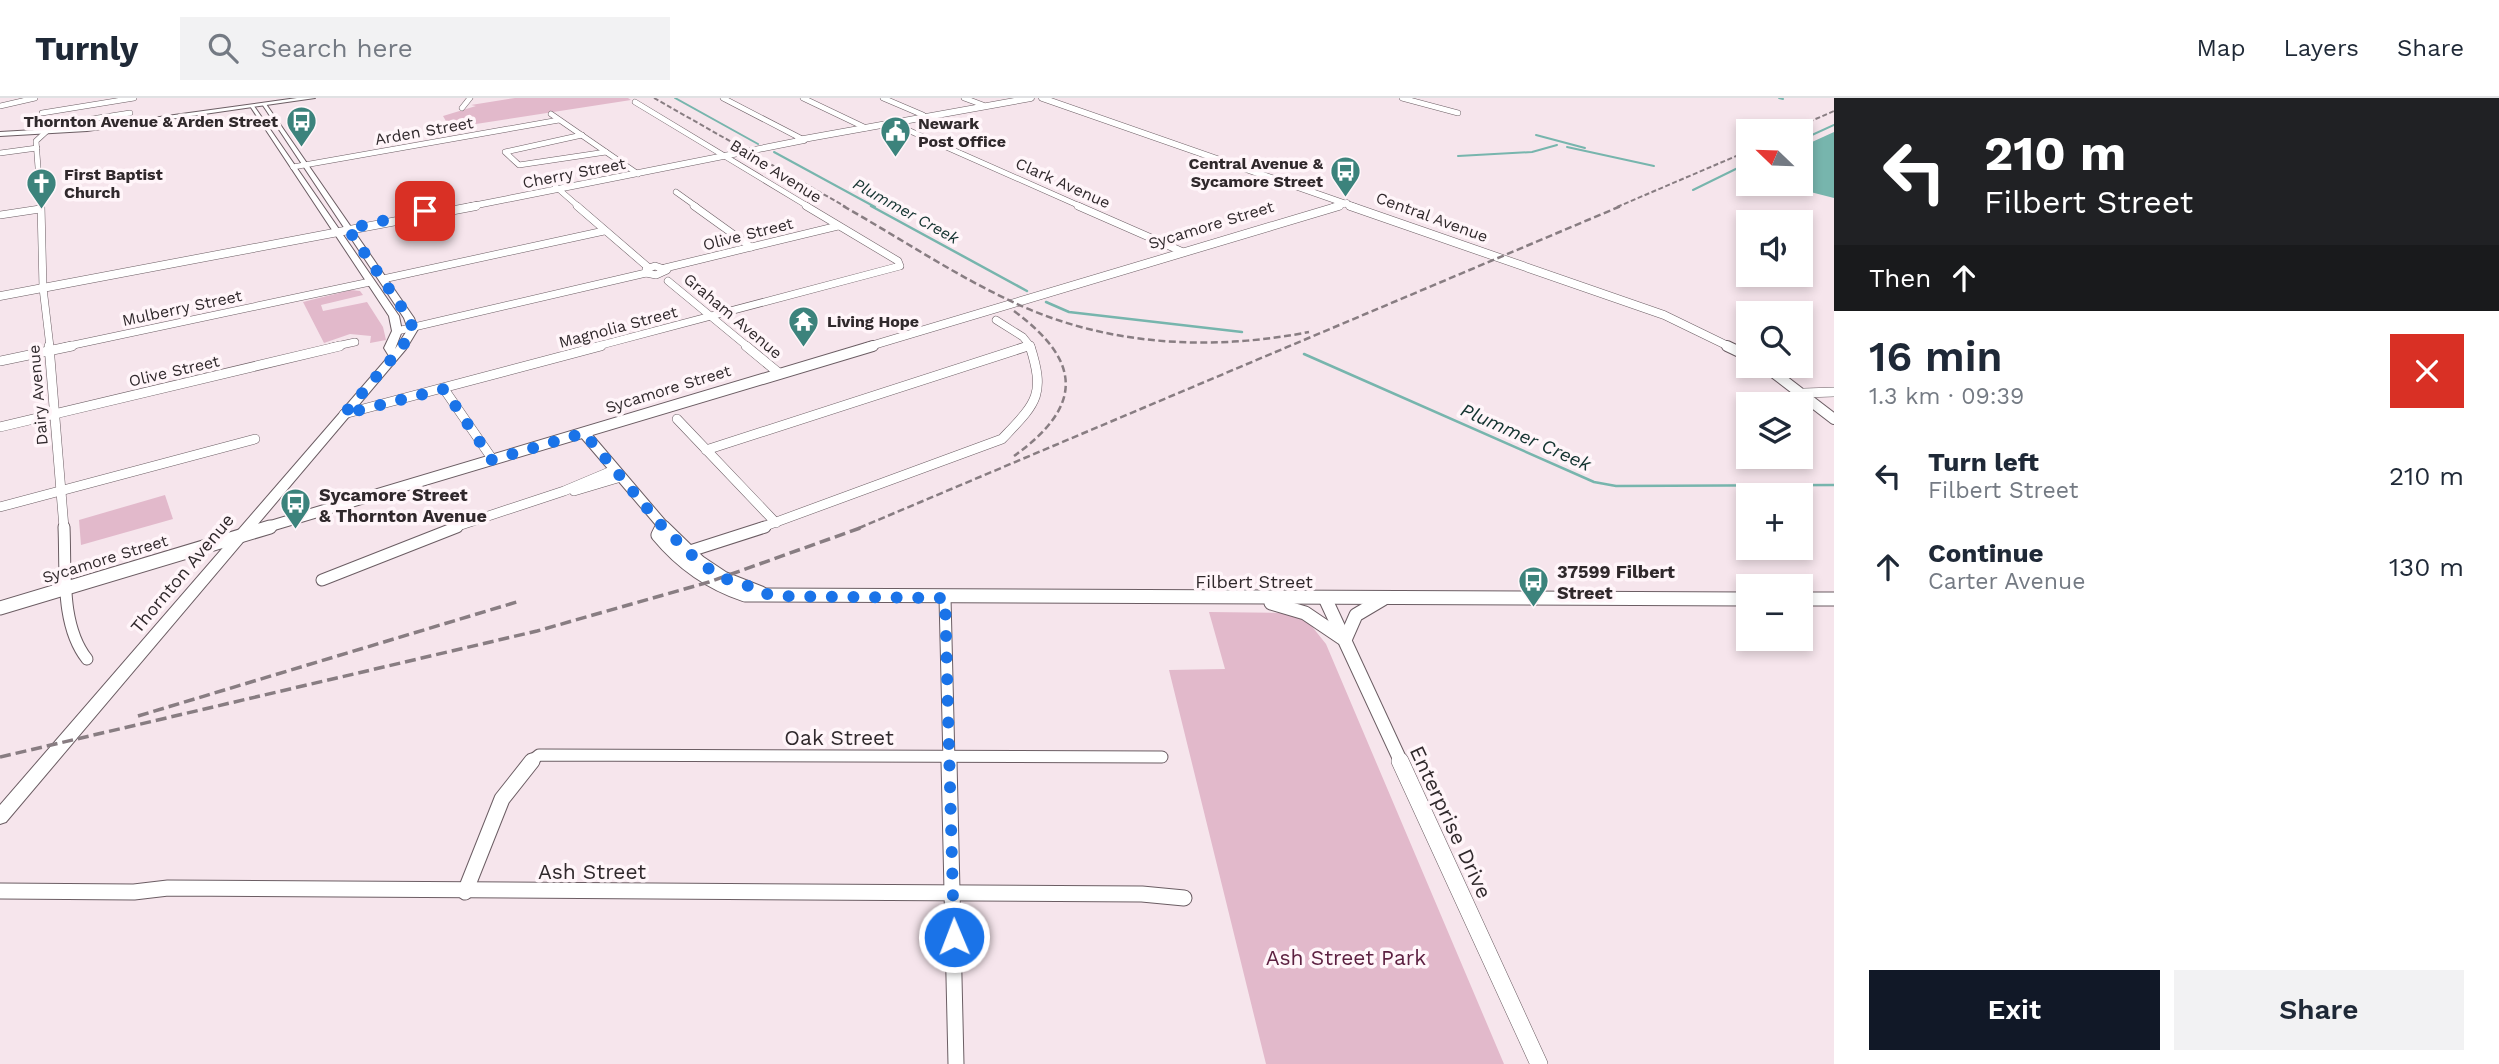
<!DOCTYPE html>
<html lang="en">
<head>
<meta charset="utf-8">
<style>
	body { margin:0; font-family:"Work Sans",sans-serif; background:#f2f2f3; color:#1f2937; height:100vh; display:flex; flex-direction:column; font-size:26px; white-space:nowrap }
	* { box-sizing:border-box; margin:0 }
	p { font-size:23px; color:#747a83 }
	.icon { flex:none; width:38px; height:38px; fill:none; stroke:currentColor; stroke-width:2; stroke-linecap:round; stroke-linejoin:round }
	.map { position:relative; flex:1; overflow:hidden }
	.side { display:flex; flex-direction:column; background:#fff; width:665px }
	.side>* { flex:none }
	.guide { background:#202124; color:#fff; overflow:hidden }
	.needle { width:46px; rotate:293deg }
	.buttons { position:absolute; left:1736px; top:21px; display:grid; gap:14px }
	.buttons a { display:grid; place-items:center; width:77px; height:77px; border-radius:0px; background:#fff; box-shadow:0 4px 10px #0003; font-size:35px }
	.pin { position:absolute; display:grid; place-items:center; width:60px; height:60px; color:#fff; margin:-30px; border-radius:14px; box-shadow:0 4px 10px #0006 }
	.me { position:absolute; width:77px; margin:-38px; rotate:359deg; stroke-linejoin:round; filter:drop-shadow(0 0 5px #0008) }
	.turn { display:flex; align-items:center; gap:24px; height:147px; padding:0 35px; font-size:32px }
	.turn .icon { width:91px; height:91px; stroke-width:2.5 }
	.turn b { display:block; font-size:49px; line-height:60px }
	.then { display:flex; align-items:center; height:66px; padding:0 35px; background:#0003; gap:14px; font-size:26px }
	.round { display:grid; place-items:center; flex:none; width:74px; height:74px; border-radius:0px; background:#f2f2f3 }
	.headline { display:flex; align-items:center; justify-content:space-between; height:119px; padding:0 35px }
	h1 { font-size:42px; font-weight:600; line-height:52px }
	.action { display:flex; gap:14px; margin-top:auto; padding:14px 35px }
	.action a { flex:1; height:80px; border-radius:0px; background:#111827; color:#fff; font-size:28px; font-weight:600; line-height:80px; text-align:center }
	.action a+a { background:#f2f2f3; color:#1f2937 }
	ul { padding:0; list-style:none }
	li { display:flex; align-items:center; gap:21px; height:91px; padding:0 35px }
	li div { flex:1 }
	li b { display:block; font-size:26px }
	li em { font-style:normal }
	header { display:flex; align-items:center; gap:42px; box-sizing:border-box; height:98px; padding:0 35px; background:#fff; border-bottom:2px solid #e0e1e3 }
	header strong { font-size:33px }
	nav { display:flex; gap:38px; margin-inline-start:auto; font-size:24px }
	.search { width:490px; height:63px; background:#f2f2f3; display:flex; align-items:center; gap:18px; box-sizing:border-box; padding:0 24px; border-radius:0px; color:#747a83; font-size:26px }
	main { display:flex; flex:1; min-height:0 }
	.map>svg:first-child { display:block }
	.green { fill:#e2b9cb }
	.water { fill:#77b5ad }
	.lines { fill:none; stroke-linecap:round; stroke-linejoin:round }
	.stream-far1 { stroke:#77b5ad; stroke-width:2 }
	.stream { stroke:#77b5ad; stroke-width:2.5 }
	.minor-far4-casing { stroke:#6b5d63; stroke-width:6 }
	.minor-far3-casing { stroke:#6b5d63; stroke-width:8 }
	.minor-far2-casing { stroke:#6b5d63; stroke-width:10 }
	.minor-far1-casing { stroke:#6b5d63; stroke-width:13 }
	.minor-casing { stroke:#6b5d63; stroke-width:17 }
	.tertiary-far4-casing { stroke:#6b5d63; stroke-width:7 }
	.tertiary-far3-casing { stroke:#6b5d63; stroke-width:9 }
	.tertiary-far2-casing { stroke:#6b5d63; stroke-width:12 }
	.tertiary-far1-casing { stroke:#6b5d63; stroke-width:15 }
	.tertiary-casing { stroke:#6b5d63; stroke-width:18 }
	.secondary-casing { stroke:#6b5d63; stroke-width:2 }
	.primary-casing { stroke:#6b5d63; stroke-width:2 }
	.minor-far4 { stroke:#fff; stroke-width:5 }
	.minor-far3 { stroke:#fff; stroke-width:7 }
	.minor-far2 { stroke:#fff; stroke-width:9 }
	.minor-far1 { stroke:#fff; stroke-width:11 }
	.minor { stroke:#fff; stroke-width:15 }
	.tertiary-far4 { stroke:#fff; stroke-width:6 }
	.tertiary-far3 { stroke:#fff; stroke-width:8 }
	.tertiary-far2 { stroke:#fff; stroke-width:10 }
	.tertiary-far1 { stroke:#fff; stroke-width:13 }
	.tertiary { stroke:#fff; stroke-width:17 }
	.secondary { fill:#fff; fill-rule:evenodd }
	.primary { fill:#fff; fill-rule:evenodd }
	.rail-far2 { stroke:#887d82; stroke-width:2; stroke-dasharray:5 2.5; stroke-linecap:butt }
	.rail-far1 { stroke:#887d82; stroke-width:2.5; stroke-dasharray:7 3.5; stroke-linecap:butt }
	.rail { stroke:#887d82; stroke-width:3.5; stroke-dasharray:11 5; stroke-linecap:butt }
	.route { stroke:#1a73e8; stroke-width:12; stroke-dasharray:0 21.6 }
	.labels { text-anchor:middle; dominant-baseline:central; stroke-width:7; stroke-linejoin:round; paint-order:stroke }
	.far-poi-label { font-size:16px; font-weight:bold; fill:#30292c; stroke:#fff5f9; text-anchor:start }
	.far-street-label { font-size:16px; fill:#30292c; stroke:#fff5f9 }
	.far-water-label { font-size:16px; font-style:italic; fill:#12322f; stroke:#fff5f9 }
	.poi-label { font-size:18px; font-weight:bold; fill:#30292c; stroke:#fff5f9; text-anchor:start }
	.street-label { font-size:18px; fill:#30292c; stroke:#fff5f9 }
	.water-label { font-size:19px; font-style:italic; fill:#12322f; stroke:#fff5f9 }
	.near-street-label { font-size:21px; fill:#30292c; stroke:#fff5f9 }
	.near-park-label { font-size:21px; fill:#5d2141; stroke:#fff5f9 }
</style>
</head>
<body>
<header>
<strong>Turnly</strong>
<div class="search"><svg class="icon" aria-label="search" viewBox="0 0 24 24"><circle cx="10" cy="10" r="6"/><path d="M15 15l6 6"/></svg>Search here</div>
<nav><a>Map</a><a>Layers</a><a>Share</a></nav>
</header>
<main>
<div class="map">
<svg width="1834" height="966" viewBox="0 0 1834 966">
	<rect width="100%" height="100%" fill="#f6e5ec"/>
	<g class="green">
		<polygon points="515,0 628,0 631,2 450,30 443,18 476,8 471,7"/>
		<polygon points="351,192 360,193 363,197 321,207 323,213 367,204 383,229 386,242 370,245 371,238 350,236 324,245 303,204"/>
		<polygon points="165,397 173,421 81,447 79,422"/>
		<polygon points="1209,514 1287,515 1306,521 1326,546 1504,966 1266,966 1169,572 1225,571"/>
	</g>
	<polygon class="water" points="1834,34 1834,100 1779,86 1801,86 1801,49"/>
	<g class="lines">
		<g class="stream-far1">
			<polyline points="675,0 758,46"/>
			<polyline points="1779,0 1783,1"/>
			<polyline points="1536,37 1585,50"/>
			<polyline points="1801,42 1834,27"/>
			<polyline points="1567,49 1654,68"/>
			<polyline points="774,54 875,109"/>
			<polyline points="1458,58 1532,54 1557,47"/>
			<polyline points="1693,92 1748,65"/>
		</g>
		<g class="stream">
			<polyline points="871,108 1027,193"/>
			<polyline points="1046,204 1069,214 1242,234"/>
			<polyline points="1304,256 1594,384 1616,388 1834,387"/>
		</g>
		<defs>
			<g id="minor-far4">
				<polyline points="723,0 804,42"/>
				<polyline points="803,0 866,30"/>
				<polyline points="883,0 923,17"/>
				<polyline points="964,0 983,7"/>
				<polyline points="1402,0 1458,15"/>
				<polyline points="635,4 809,109"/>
				<polyline points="0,8 35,0"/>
				<polyline points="462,10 470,0"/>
				<polyline points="42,15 134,0"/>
				<polyline points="551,16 638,76"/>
				<polyline points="85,22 130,15"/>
				<polyline points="892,25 1082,109"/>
				<polyline points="582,37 505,54 519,67 606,54"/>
				<polyline points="0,55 37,50"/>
				<polyline points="293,69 559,22"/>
				<polyline points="555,88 579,109"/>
				<polyline points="676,94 697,109"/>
				<polyline points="41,109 36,43 48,32"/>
			</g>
			<g id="minor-far3">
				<polyline points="41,108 43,190 50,249"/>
				<polyline points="577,108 649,170"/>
				<polyline points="694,108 751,149"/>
				<polyline points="1078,108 1183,154"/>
				<polyline points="0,117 40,111"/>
				<polygon points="655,168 667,172 656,177 646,175 646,171"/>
				<polyline points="665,170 838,128"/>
				<polyline points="383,181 604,133"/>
				<polyline points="668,183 748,249"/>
				<polyline points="996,222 1023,239 1031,249"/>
				<polyline points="397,233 646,175"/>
				<polyline points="64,249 370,184"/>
				<polyline points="332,249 355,244"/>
				<polyline points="594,249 900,168 898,163 806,108"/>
				<polyline points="1023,249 1030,247"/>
			</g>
			<g id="minor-far2">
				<polyline points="49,248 64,430"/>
				<polyline points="746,248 780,276"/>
				<polyline points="0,263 72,248"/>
				<polyline points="444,291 493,362"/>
				<polyline points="1804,295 1834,294"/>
				<polyline points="344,316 601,248"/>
				<polyline points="677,321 776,425"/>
				<polyline points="0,329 340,248"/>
				<polyline points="706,352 1028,248"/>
				<polyline points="574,393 621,379"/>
				<polyline points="0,409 255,341"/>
				<polyline points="452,430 564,393 614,372"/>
				<path d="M760,430L1002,341C1036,305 1046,298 1030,248"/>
			</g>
			<g id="minor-far1">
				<path d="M64,429C66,471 60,527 87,561"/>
				<polyline points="687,454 765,429"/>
				<polyline points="322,482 457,429"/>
				<polyline points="945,500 949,664"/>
				<polyline points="530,664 539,657 1162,659"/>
			</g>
			<g id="minor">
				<polyline points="949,663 956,966"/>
				<polyline points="0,793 134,794 168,790 1142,796 1184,800"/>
				<polyline points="465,794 502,701 532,663"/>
			</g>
			<g id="tertiary-far4">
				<polyline points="1042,0 1355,109"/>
				<polyline points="798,42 1031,0"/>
				<polyline points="467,109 804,42"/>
				<polyline points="1333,109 1347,105"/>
			</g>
			<g id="tertiary-far3">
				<polyline points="1350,108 1664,217 1730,249"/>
				<polyline points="0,198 476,108"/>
				<polyline points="867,249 1339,108"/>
			</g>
			<g id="tertiary-far2">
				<polyline points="1727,248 1748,258"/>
				<polyline points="1765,268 1834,321"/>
				<polyline points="584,335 665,430"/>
				<polyline points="264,430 873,248"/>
				<polyline points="661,430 662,428"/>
			</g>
			<g id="tertiary-far1">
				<path d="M662,429L658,437C682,466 709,485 745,497L1748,501"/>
				<polyline points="663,429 699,464 723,480 761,495"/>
				<polyline points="1325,500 1401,664"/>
				<polyline points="1801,501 1834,501"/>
				<polyline points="1271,505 1305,515 1342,540"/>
				<polyline points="0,510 270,429"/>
				<polyline points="1345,542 1356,517 1383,501"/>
			</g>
			<polyline id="tertiary" points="1400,663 1539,966"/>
			<polygon id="secondary" points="262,6 266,6 414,220 418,231 406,251 6,724 0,726 0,707 389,258 384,250 392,233 389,218 250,8 254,8 399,218 402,233 395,251 408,231 404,220"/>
			<polygon id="primary" points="297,0 315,0 87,33 0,38 0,34 87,29"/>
		</defs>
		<use href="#minor-far4" class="minor-far4-casing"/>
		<use href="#minor-far3" class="minor-far3-casing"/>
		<use href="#minor-far2" class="minor-far2-casing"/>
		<use href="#minor-far1" class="minor-far1-casing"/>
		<use href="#minor" class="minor-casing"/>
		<use href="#tertiary-far4" class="tertiary-far4-casing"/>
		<use href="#tertiary-far3" class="tertiary-far3-casing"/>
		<use href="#tertiary-far2" class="tertiary-far2-casing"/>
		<use href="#tertiary-far1" class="tertiary-far1-casing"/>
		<use href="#tertiary" class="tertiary-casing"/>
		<use href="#secondary" class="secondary-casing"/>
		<use href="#primary" class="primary-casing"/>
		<use href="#minor-far4" class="minor-far4"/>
		<use href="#minor-far3" class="minor-far3"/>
		<use href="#minor-far2" class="minor-far2"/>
		<use href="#minor-far1" class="minor-far1"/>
		<use href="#minor" class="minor"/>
		<use href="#tertiary-far4" class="tertiary-far4"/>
		<use href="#tertiary-far3" class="tertiary-far3"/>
		<use href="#tertiary-far2" class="tertiary-far2"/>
		<use href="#tertiary-far1" class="tertiary-far1"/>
		<use href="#tertiary" class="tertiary"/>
		<use href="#secondary" class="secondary"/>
		<use href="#primary" class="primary"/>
		<g class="rail-far2">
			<polyline points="654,0 846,109"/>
			<polyline points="1788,33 1834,13"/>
			<polyline points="1617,109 1748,53"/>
		</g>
		<g class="rail-far1">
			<path d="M843,108C900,140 956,178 1015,205C1107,248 1211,253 1309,234"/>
			<path d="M1014,213C1082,263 1084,308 1014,358"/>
			<polyline points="859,430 1621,108"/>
		</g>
		<g class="rail">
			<polyline points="138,618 520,503"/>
			<polyline points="0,659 537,533 709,484 863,429"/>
		</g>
	</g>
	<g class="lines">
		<polyline class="route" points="425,113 348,131 409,220 413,231 402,249 344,316 444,291 492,362 584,335 662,428 699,464 723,480 752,489 761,495 778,498 945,500 954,839"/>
	</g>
	<defs>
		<symbol id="bus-pin" viewBox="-11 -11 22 30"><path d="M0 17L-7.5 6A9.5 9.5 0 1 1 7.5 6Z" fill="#3c837c" stroke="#fff5f9"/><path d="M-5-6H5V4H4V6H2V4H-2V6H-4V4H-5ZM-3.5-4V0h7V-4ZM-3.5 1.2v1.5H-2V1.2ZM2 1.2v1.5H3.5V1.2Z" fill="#fff"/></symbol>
		<symbol id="civic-pin" viewBox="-11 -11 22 30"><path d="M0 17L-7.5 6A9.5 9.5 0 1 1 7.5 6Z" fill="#3c837c" stroke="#fff5f9"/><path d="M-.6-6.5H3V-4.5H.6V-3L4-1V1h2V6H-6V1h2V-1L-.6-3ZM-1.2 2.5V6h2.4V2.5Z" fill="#fff"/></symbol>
		<symbol id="church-pin" viewBox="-11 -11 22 30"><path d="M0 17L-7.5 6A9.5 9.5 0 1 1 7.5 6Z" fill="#3c837c" stroke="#fff5f9"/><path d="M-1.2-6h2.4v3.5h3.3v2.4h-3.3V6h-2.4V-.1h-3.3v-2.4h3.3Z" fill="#fff"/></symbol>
		<symbol id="temple-pin" viewBox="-11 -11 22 30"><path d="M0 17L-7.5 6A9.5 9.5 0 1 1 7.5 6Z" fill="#3c837c" stroke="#fff5f9"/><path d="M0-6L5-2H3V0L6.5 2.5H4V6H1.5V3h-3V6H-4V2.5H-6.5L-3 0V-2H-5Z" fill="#fff"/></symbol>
	</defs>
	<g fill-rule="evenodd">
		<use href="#bus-pin" x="284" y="6" width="35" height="47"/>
		<use href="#civic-pin" x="878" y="16" width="35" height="47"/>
		<use href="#bus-pin" x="1328" y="56" width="35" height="47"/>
		<use href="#church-pin" x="24" y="68" width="35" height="47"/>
		<use href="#temple-pin" x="786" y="206" width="35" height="47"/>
		<use href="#bus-pin" x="278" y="388" width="35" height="47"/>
		<use href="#bus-pin" x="1516" y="466" width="35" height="47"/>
	</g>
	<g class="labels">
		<g class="far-poi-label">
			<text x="278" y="23" text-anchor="end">Thornton Avenue &amp; Arden Street</text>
			<text x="918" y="25">Newark<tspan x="918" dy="18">Post Office</tspan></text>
			<text x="1323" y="65" text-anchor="end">Central Avenue &amp;<tspan x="1323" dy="18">Sycamore Street</tspan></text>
			<text x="64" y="76">First Baptist<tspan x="64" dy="18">Church</tspan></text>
			<text x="827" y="223">Living Hope</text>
		</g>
		<g class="far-street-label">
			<text transform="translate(424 33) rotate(-10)">Arden Street</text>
			<text transform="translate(776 73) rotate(32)">Baine Avenue</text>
			<text transform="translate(574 75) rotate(-11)">Cherry Street</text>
			<text transform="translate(1063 85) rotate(24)">Clark Avenue</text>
			<text transform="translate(1432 119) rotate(20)">Central Avenue</text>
			<text transform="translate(1211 127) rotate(-17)">Sycamore Street</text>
			<text transform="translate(748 136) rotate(-14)">Olive Street</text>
			<text transform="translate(182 210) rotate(-12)">Mulberry Street</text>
			<text transform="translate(733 218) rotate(40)">Graham Avenue</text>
			<text transform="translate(618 229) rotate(-15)">Magnolia Street</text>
			<text transform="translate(174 273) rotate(-13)">Olive Street</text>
			<text transform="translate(668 291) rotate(-17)">Sycamore Street</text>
			<text transform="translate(38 297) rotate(-95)">Dairy Avenue</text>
			<text transform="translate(105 461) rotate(-17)">Sycamore Street</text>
		</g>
		<g class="far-water-label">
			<text transform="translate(906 113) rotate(29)">Plummer Creek</text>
		</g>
		<g class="poi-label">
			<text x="319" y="396">Sycamore Street<tspan x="319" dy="21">&amp; Thornton Avenue</tspan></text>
			<text x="1557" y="473">37599 Filbert<tspan x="1557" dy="21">Street</tspan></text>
		</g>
		<g class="street-label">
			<text transform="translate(182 475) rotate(-50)">Thornton Avenue</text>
			<text x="1254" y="483">Filbert Street</text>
		</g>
		<g class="water-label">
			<text transform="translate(1526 339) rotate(24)">Plummer Creek</text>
		</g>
		<g class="near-street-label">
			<text x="839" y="639">Oak Street</text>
			<text transform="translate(1451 724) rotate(65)">Enterprise Drive</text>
			<text x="592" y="773">Ash Street</text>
		</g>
		<g class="near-park-label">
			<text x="1346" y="859">Ash Street Park</text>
		</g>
	</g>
</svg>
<div class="buttons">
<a><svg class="needle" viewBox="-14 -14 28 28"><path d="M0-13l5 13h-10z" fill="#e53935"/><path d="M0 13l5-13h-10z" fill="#747a83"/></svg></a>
<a><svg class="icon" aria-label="sound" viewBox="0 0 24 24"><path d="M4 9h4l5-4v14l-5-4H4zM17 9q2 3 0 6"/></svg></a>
<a><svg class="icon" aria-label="search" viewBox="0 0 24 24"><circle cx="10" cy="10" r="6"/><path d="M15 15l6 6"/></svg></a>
<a><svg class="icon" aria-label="layers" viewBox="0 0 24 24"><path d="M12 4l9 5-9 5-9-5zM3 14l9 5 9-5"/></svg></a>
<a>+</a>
<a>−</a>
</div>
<div class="pin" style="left:425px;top:113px;background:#d93025"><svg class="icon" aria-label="arrive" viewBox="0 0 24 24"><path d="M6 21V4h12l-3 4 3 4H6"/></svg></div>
<svg class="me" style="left:954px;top:839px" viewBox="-20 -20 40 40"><circle r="17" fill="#1a73e8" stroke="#fff" stroke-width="3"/><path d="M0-11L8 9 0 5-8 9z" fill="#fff"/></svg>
</div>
<section class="side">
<div class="guide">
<div class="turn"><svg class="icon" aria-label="left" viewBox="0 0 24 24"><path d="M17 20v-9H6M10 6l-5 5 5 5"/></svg><div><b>210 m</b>Filbert Street</div></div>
<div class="then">Then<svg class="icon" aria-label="ahead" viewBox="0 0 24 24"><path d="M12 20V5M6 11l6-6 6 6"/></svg></div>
</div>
<div class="headline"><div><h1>16 min</h1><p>1.3 km · 09:39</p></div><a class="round" style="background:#d93025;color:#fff"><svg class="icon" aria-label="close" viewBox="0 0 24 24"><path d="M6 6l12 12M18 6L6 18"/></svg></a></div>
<ul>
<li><svg class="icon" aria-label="left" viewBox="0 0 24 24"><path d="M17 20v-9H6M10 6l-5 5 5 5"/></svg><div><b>Turn left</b><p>Filbert Street</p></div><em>210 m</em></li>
<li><svg class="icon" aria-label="ahead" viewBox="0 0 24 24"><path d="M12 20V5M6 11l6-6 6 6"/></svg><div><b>Continue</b><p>Carter Avenue</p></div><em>130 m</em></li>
</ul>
<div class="action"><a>Exit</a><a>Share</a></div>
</section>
</main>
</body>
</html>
